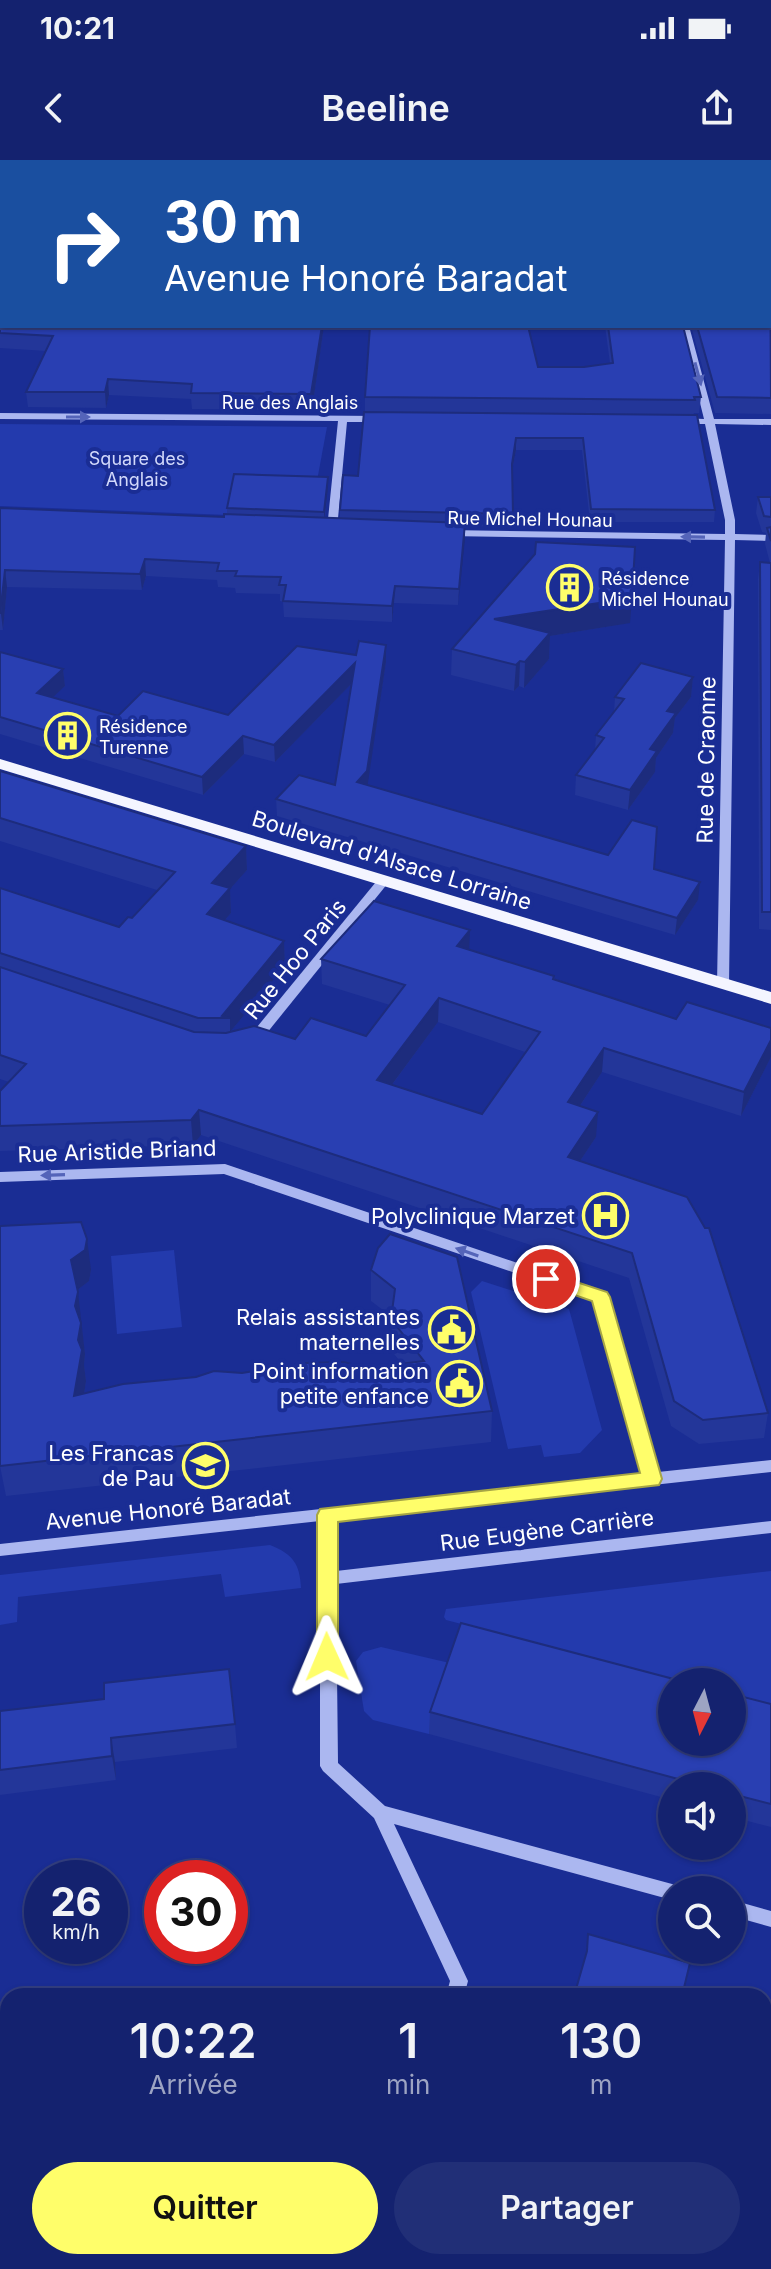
<!DOCTYPE html>
<html lang="fr">
<head>
<meta charset="utf-8">
<style>
	body { margin:0; font-family:Inter,sans-serif; background:#212f77; color:#f1f3f6; height:100vh; display:flex; flex-direction:column; font-size:30px; white-space:nowrap }
	* { box-sizing:border-box; margin:0 }
	p { font-size:26px; color:#9da4c3 }
	.icon { flex:none; width:44px; height:44px; fill:none; stroke:currentColor; stroke-width:2; stroke-linecap:round; stroke-linejoin:round }
	.map { position:relative; flex:1; overflow:hidden }
	.side { position:absolute; left:0px; top:1828px; width:772px; height:282px; display:flex; flex-direction:column; background:#14226f; border-radius:24px 24px 0 0; box-shadow:0 2px 6px #0004,0 0 0 2px #333f82 }
	.side>* { flex:none }
	.top-card { position:absolute; left:0px; top:0px; width:772px; height:168px; box-shadow:0 2px 6px #0004,0 0 0 2px #333f82; background:#1a4fa0; color:#fff; overflow:hidden }
	.needle { width:52px; rotate:186deg }
	.tools { position:absolute; left:658px; top:1508px; display:grid; gap:16px }
	.tools a { display:grid; place-items:center; width:88px; height:88px; border-radius:50%; background:#14226f; box-shadow:0 2px 6px #0004,0 0 0 2px #333f82; font-size:40px }
	.speed { position:absolute; left:24px; top:1700px; display:flex; gap:16px; font-size:40px; font-weight:700; text-align:center }
	.speed>* { display:grid; place-content:center; width:104px; height:104px; border-radius:50%; background:#14226f; box-shadow:0 2px 6px #0004,0 0 0 2px #333f82; line-height:1 }
	.speed small { font-size:20px; font-weight:400 }
	.speed .limit { border:12px solid #d22; background:#fff; color:#111 }
	.pin { position:absolute; display:grid; place-items:center; width:68px; height:68px; color:#fff; margin:-34px; border:4px solid #fff; border-radius:50%; box-shadow:0 2px 8px #0007 }
	.me { position:absolute; width:88px; margin:-44px; rotate:359deg; stroke-linejoin:round; filter:drop-shadow(0 0 6px #0008) }
	.turn { display:flex; align-items:center; gap:28px; height:168px; padding:0 32px; font-size:36px }
	.turn .icon { width:104px; height:104px; stroke-width:2.5 }
	.turn b { display:block; font-size:56px; line-height:68px }
	.eta { display:flex; justify-content:space-evenly; align-items:center; height:136px; text-align:center }
	.eta b { font-size:48px; font-weight:600; line-height:56px }
	.cta { display:flex; gap:16px; margin-top:auto; padding:16px 32px }
	.cta a { flex:1; height:92px; border-radius:48px; background:#fffe6a; color:#111; font-size:32px; font-weight:600; line-height:92px; text-align:center }
	.cta a+a { background:#212f77; color:#f1f3f6 }
	.status { display:flex; justify-content:space-between; align-items:center; height:56px; padding:0 40px; background:#14226f; direction:ltr }
	.status svg { height:22px; fill:currentColor }
	header { display:flex; justify-content:space-between; align-items:center; height:104px; padding:0 32px; background:#14226f; font-size:36px; font-weight:600 }
	.map>svg:first-child { display:block }
	.green { fill:#233aad }
	.lines { fill:none; stroke-linecap:round; stroke-linejoin:round }
	.minor { fill:#abb7f0; fill-rule:evenodd }
	.major { fill:#f4f5ff; fill-rule:evenodd }
	.wall { fill:#233699; fill-rule:evenodd }
	.shaded-wall { fill:#1d2c7d }
	.building { fill:#293fb2; stroke:#1d2c7d; stroke-width:2; fill-rule:evenodd }
	.oneway { fill:#5464b9 }
	.route { fill:#fffe6a; stroke:#a6a545; stroke-width:2 }
	.labels { text-anchor:middle; dominant-baseline:central; stroke-width:8; stroke-linejoin:round; paint-order:stroke }
	.far-street-label { font-size:18px; fill:#fff; stroke:#1a2d94 }
	.far-park-label { font-size:18px; fill:#d2d9fb; stroke:#1a2d94 }
	.far-poi-label { font-size:18px; fill:#fff; stroke:#1a2d94; text-anchor:start }
	.street-label { font-size:22px; fill:#fff; stroke:#1a2d94 }
	.poi-label { font-size:22px; fill:#fff; stroke:#1a2d94; text-anchor:end }
</style>
</head>
<body>
<div class="status"><b>10:21</b><svg viewBox="0 0 49 12"><path d="M0 12V9h3v3zM5 12V6h3v6zM10 12V3h3v9zM15 12V0h3v12zM26 1h20v11H26zM47 4h2v5h-2z"/></svg></div>
<header><svg class="icon" aria-label="back" viewBox="0 0 24 24"><path d="M15 5l-7 7 7 7"/></svg>Beeline<svg class="icon" aria-label="share" viewBox="0 0 24 24"><path d="M12 15V3M7 8l5-5 5 5M5 13v7h14v-7"/></svg></header>
<div class="map">
<svg width="771" height="2109" viewBox="0 0 771 2109">
	<rect width="100%" height="100%" fill="#1a2d94"/>
	<g class="green">
		<polygon points="0,264 327,267 316,326 228,355 0,346"/>
		<polygon points="174,1090 182,1167 117,1174 111,1096"/>
		<polygon points="482,1121 569,1149 602,1270 580,1293 544,1297 541,1285 508,1289 471,1132"/>
		<path d="M270,1385C293,1394 300,1404 301,1428L225,1437L221,1414L18,1437L17,1462L0,1465V1415Z"/>
		<polygon points="771,1411 771,1544 732,1534 732,1522 685,1522 446,1460 444,1457 446,1449"/>
		<polygon points="381,1487 454,1504 429,1574 373,1560 364,1551 356,1501 363,1492"/>
		<polygon points="771,2012 771,2109 751,2109 752,2102 764,2102 764,2046"/>
	</g>
	<g class="lines">
		<g class="minor">
			<polygon points="681,166 689,166 714,259 771,259 771,265 715,264 735,360 735,374 771,375 771,381 735,380 729,824 723,828 717,824 725,380 447,376 442,373 447,370 725,374 725,360 705,264 680,264 675,261 680,258 704,259"/>
			<polygon points="0,253 380,256 385,259 380,262 347,262 337,369 332,372 327,369 338,261 0,259"/>
			<polygon points="384,716 390,720 388,723 258,884 248,884 247,881 248,878 380,717"/>
			<polygon points="225,1004 606,1133 658,1312 771,1300 771,1312 336,1360 336,1411 771,1361 771,1373 336,1424 338,1603 385,1646 672,1724 678,1726 680,1730 672,1730 672,1740 394,1664 468,1821 464,1836 446,1836 450,1821 374,1658 323,1611 320,1606 320,1361 0,1396 0,1384 643,1314 595,1140 224,1014 0,1022 0,1012"/>
			<polygon points="732,1740 771,1751 771,1767 732,1756"/>
			<polygon points="360,2102 380,2102 378,2109 358,2109"/>
		</g>
		<polygon class="major" points="0,599 771,832 771,844 0,609"/>
	</g>
	<g class="wall">
		<polygon points="0,0 771,0 771,79 2,2 2,166 324,166 312,250 192,249 191,239 109,235 106,248 28,247 26,232 46,191 0,188"/>
		<polygon points="770,82 771,254 715,253 691,166 770,166"/>
		<polygon points="605,166 683,166 701,237 699,253 694,253 693,255 715,350 714,362 590,362 582,290 516,290 512,312 512,367 465,366 458,445 394,443 392,462 284,457 283,442 280,441 280,434 236,433 235,428 218,427 217,420 146,416 142,430 7,427 3,470 0,470 0,348 224,357 227,354 227,348 328,327 325,358 340,358 340,350 358,316 365,252 365,237 538,207 584,207 610,203"/>
		<polygon points="758,337 771,337 771,770 759,769 758,419 760,402 770,403 765,384 766,373 762,372 756,353"/>
		<polygon points="630,463 550,476 549,499 524,528 519,526 514,531 451,515 452,489"/>
		<polygon points="0,492 63,509 65,526 52,537 118,556 228,555 386,502 367,625 654,709 698,740 675,775 277,656 276,639 335,625 352,523 275,602 244,594 203,635 0,574"/>
		<polygon points="693,517 691,537 675,558 673,573 656,598 655,612 628,650 575,635 576,615 595,590 596,575 614,552 615,537"/>
		<path d="M0,611L246,686L247,710L230,729L231,753L225,760L284,781L285,806L230,872L295,879L366,876L390,845L322,824L321,799L469,790L676,859L771,868V897L741,956L602,912L580,946L596,977L580,1001L768,1253L764,1278L699,1284L671,1266L629,1118L201,975L193,985L0,991V931L9,922L0,919V728L119,767L132,758L157,730L0,681ZM438,862L525,892L482,954L392,925Z"/>
		<polygon points="0,1066 91,1110 89,1121 77,1130 85,1194 84,1205 86,1221 84,1234 242,1213 368,1208 402,1204 391,1190 392,1157 371,1141 371,1110 378,1088 492,1251 491,1282 6,1336 0,1306"/>
		<polygon points="771,1544 771,1667 732,1657 732,1626 672,1626 672,1640 429,1574 430,1552"/>
		<polygon points="0,1551 235,1564 237,1588 115,1602 116,1620 0,1635"/>
	</g>
	<g class="shaded-wall">
		<polygon points="322,166 324,166 312,250 311,234"/>
		<polygon points="108,219 109,235 106,248 105,232"/>
		<polygon points="516,278 516,290 511,316 512,304"/>
		<polygon points="328,317 328,327 324,362 324,352"/>
		<polygon points="465,363 465,379 458,445 459,429"/>
		<polygon points="145,399 146,416 142,430 140,414"/>
		<polygon points="5,410 7,427 3,470 1,454"/>
		<polygon points="395,426 394,443 392,462 392,446"/>
		<polygon points="632,438 630,463 550,476 549,499 524,528 525,502 494,459"/>
		<polygon points="386,485 386,502 367,629 357,622"/>
		<polygon points="520,501 519,526 514,531 516,505"/>
		<polygon points="355,503 355,520 275,602 274,585"/>
		<polygon points="63,509 65,526 39,550 37,533"/>
		<polygon points="693,517 691,537 675,558 673,573 656,598 655,612 628,650 630,630 667,551"/>
		<polygon points="243,576 244,594 203,635 202,617"/>
		<polygon points="246,686 247,710 230,729 231,753 209,778 207,754 212,723"/>
		<polygon points="700,722 698,740 675,775 677,758"/>
		<polygon points="470,770 469,794 457,786"/>
		<polygon points="284,781 285,806 230,872 230,858 222,856"/>
		<polygon points="439,838 438,862 377,945 377,920"/>
		<polygon points="771,880 771,897 741,956 744,932"/>
		<polygon points="604,888 602,912 566,967 568,942"/>
		<polygon points="199,950 201,975 193,985 191,960"/>
		<polygon points="598,952 596,977 566,1022 568,997"/>
		<polygon points="87,1079 91,1110 89,1121 76,1131 71,1100"/>
		<polygon points="78,1132 85,1194 84,1205 86,1221 79,1267 74,1236 78,1180 75,1146"/>
		<polygon points="111,1578 115,1602 116,1620 112,1596"/>
	</g>
	<g class="building">
		<polygon points="0,0 771,0 771,59 770,2 2,2 2,75 0,75"/>
		<polygon points="0,83 2,83 2,102 1,98 0,99"/>
		<polygon points="770,88 771,238 717,237 697,166 770,166"/>
		<polygon points="2,108 2,166 322,166 311,234 191,233 192,224 108,219 105,232 26,232 53,176 0,173 0,109"/>
		<polygon points="370,166 528,166 538,207 584,207 613,203 608,166 683,166 701,237 694,237 695,240 365,237"/>
		<polygon points="364,252 697,255 715,350 591,349 583,278 516,278 512,304 513,354 340,350 343,315 358,316"/>
		<polygon points="234,314 328,317 324,352 227,348"/>
		<polygon points="758,337 771,337 771,357 764,356"/>
		<polygon points="0,348 224,357 224,354 465,363 459,429 395,426 392,446 283,441 286,425 279,425 281,417 235,416 237,411 217,411 219,403 145,399 140,414 5,410 0,454"/>
		<polygon points="771,367 771,381 767,368"/>
		<polygon points="536,382 635,387 632,438 494,459 550,473 525,502 520,501 516,505 452,489 535,394"/>
		<polygon points="760,402 771,403 771,752 762,752"/>
		<polygon points="359,481 386,485 367,611 357,622 608,695 632,660 657,667 654,709 700,722 677,758 276,639 299,615 335,625 355,503 274,585 243,576 202,617 0,557 0,492 63,509 37,533 118,556 143,531 228,555 297,486 356,495"/>
		<polygon points="641,503 693,517 667,551 676,553 650,589 657,591 630,630 576,615 604,578 596,575 624,539 615,537"/>
		<polygon points="0,611 246,686 212,723 230,728 207,754 284,781 222,856 230,858 198,858 0,793 0,728 119,767 128,757 132,758 175,712 0,658"/>
		<path d="M374,741L470,770L457,786L554,816L553,819L612,838L676,859L687,842L771,868V880L744,932L604,888L568,942L598,952L568,997L687,1037L705,1068H709L768,1253L703,1260L674,1241L632,1093L199,950L191,960L0,966V931L26,904L0,895V807L194,872L226,873L254,866L295,879L311,858L366,876L405,825L321,799ZM439,838L540,872L482,954L377,920Z"/>
		<polygon points="81,1062 87,1079 85,1090 71,1100 78,1132 75,1146 81,1163 78,1180 82,1190 74,1236 123,1224 196,1217 214,1211 242,1213 307,1203 343,1202 368,1208 424,1201 391,1159 395,1129 371,1110 378,1088 390,1074 457,1097 492,1251 0,1306 0,1066"/>
		<polygon points="461,1463 685,1522 672,1522 672,1582 732,1582 732,1534 771,1544 771,1644 732,1634 732,1626 704,1626 430,1552"/>
		<polygon points="229,1509 235,1564 111,1578 112,1596 0,1610 0,1551 104,1539 104,1523"/>
		<polygon points="588,1774 690,1803 682,1836 574,1836 587,1791"/>
		<polygon points="0,2051 8,2053 8,2102 157,2102 178,2109 0,2109"/>
		<polygon points="498,2102 616,2102 614,2109 496,2109"/>
	</g>
	<defs><path id="oneway-solid" d="M-6-.8H1V-3.2L6.5 0L1 3.2V.8H-6Z" transform="scale(2)"/></defs>
	<g class="oneway">
		<use href="#oneway-solid" transform="translate(698 214) rotate(75)"/>
		<use href="#oneway-solid" transform="translate(78 257)"/>
		<use href="#oneway-solid" transform="translate(693 377) rotate(-179)"/>
		<use href="#oneway-solid" transform="translate(53 1015) rotate(178)"/>
		<use href="#oneway-solid" transform="translate(467 1092) rotate(-161)"/>
	</g>
	<polygon class="route" points="546,1112 607,1132 610,1137 662,1319 659,1325 338,1362 338,1497 335,1503 327,1506 320,1503 317,1497 317,1355 320,1349 640,1313 592,1141 540,1123 537,1119 540,1114"/>
	<defs>
		<symbol id="building-ring" viewBox="-11 -11 22 22"><circle r="9.5" fill="#1a2d94" stroke="#fffe6a" stroke-width="1.5"/><path d="M-4-6H4V6H1V3H-1V6H-4ZM-2.5-4.3h1.7v1.8h-1.7ZM.8-4.3h1.7v1.8H.8ZM-2.5-1h1.7V.8h-1.7ZM.8-1h1.7V.8H.8Z" fill="#fffe6a"/></symbol>
		<symbol id="hospital-ring" viewBox="-11 -11 22 22"><circle r="9.5" fill="#1a2d94" stroke="#fffe6a" stroke-width="1.5"/><path d="M-5-5h3v3.5h4V-5h3V5h-3V1.5h-4V5h-3Z" fill="#fffe6a"/></symbol>
		<symbol id="civic-ring" viewBox="-11 -11 22 22"><circle r="9.5" fill="#1a2d94" stroke="#fffe6a" stroke-width="1.5"/><path d="M-.6-6.5H3V-4.5H.6V-3L4-1V1h2V6H-6V1h2V-1L-.6-3ZM-1.2 2.5V6h2.4V2.5Z" fill="#fffe6a"/></symbol>
		<symbol id="school-ring" viewBox="-11 -11 22 22"><circle r="9.5" fill="#1a2d94" stroke="#fffe6a" stroke-width="1.5"/><path d="M0-5L7-2L0 1L-7-2ZM-4 1L0 2.5L4 1V4Q0 6-4 4Z" fill="#fffe6a"/></symbol>
	</defs>
	<g fill-rule="evenodd">
		<use href="#building-ring" x="544" y="402" width="51" height="51"/>
		<use href="#building-ring" x="42" y="550" width="51" height="51"/>
		<use href="#hospital-ring" x="580" y="1030" width="51" height="51"/>
		<use href="#civic-ring" x="426" y="1144" width="51" height="51"/>
		<use href="#civic-ring" x="434" y="1198" width="51" height="51"/>
		<use href="#school-ring" x="180" y="1280" width="51" height="51"/>
	</g>
	<g class="labels">
		<g class="far-street-label">
			<text x="290" y="242">Rue des Anglais</text>
			<text transform="translate(530 359) rotate(1)">Rue Michel Hounau</text>
		</g>
		<g class="far-park-label">
			<text x="137" y="298">Square des<tspan x="137" dy="21">Anglais</tspan></text>
		</g>
		<g class="far-poi-label">
			<text x="601" y="418">Résidence<tspan x="601" dy="21">Michel Hounau</tspan></text>
			<text x="99" y="566">Résidence<tspan x="99" dy="21">Turenne</tspan></text>
		</g>
		<g class="street-label">
			<text transform="translate(706 600) rotate(-89)">Rue de Craonne</text>
			<text transform="translate(392 700) rotate(17)">Boulevard d'Alsace Lorraine</text>
			<text transform="translate(295 799) rotate(-51)">Rue Hoo Paris</text>
			<text transform="translate(117 991) rotate(-2)">Rue Aristide Briand</text>
			<text transform="translate(168 1349) rotate(-6)">Avenue Honoré Baradat</text>
			<text transform="translate(547 1370) rotate(-7)">Rue Eugène Carrière</text>
		</g>
		<g class="poi-label">
			<text x="575" y="1056">Polyclinique Marzet</text>
			<text x="420" y="1157">Relais assistantes<tspan x="420" dy="25">maternelles</tspan></text>
			<text x="429" y="1211">Point information<tspan x="429" dy="25">petite enfance</tspan></text>
			<text x="174" y="1293">Les Francas<tspan x="174" dy="25">de Pau</tspan></text>
		</g>
	</g>
</svg>
<div class="tools">
<a><svg class="needle" viewBox="-14 -14 28 28"><path d="M0-13l5 13h-10z" fill="#e53935"/><path d="M0 13l5-13h-10z" fill="#9da4c3"/></svg></a>
<a><svg class="icon" aria-label="sound" viewBox="0 0 24 24"><path d="M4 9h4l5-4v14l-5-4H4zM17 9q2 3 0 6"/></svg></a>
<a><svg class="icon" aria-label="search" viewBox="0 0 24 24"><circle cx="10" cy="10" r="6"/><path d="M15 15l6 6"/></svg></a>
</div>
<div class="speed"><div>26<small>km/h</small></div><div class="limit">30</div></div>
<div class="pin" style="left:546px;top:1119px;background:#d93025"><svg class="icon" aria-label="arrive" viewBox="0 0 24 24"><path d="M6 21V4h12l-3 4 3 4H6"/></svg></div>
<svg class="me" style="left:327px;top:1497px" viewBox="-20 -20 40 40"><path d="M0-17L14 15 0 8-14 15z" fill="#fffe6a" stroke="#fff" stroke-width="4"/></svg>
<div class="top-card">
<div class="turn"><svg class="icon" aria-label="right" viewBox="0 0 24 24"><path d="M7 20v-9h11M14 6l5 5-5 5"/></svg><div><b>30 m</b>Avenue Honoré Baradat</div></div>
</div>
<section class="side">
<div class="eta">
<div><b>10:22</b><p>Arrivée</p></div>
<div><b>1</b><p>min</p></div>
<div><b>130</b><p>m</p></div>
</div>
<div class="cta"><a>Quitter</a><a>Partager</a></div>
</section>
</div>
</body>
</html>
